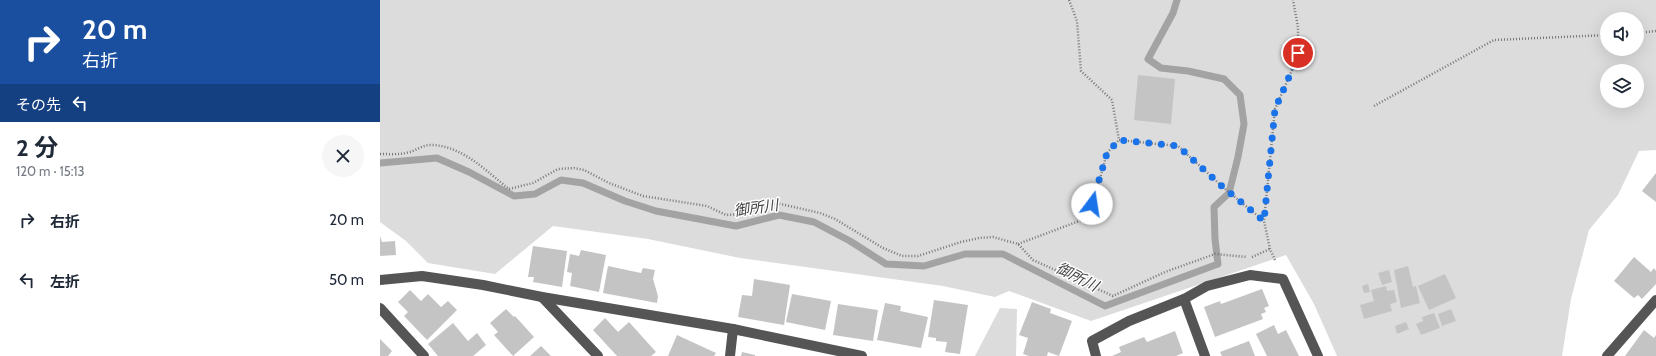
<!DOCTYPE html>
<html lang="ja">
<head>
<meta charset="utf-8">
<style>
	body { margin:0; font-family:Cabin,"Noto Sans JP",sans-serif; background:#f6f6f7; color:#1f2937; height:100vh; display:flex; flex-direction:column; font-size:15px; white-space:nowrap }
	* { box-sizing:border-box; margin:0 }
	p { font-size:13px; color:#747a83 }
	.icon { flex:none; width:22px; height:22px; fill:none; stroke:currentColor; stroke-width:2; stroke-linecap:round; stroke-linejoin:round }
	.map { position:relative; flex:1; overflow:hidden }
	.drawer { display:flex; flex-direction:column; background:#fff; width:380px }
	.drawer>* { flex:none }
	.banner { background:#1a4fa0; color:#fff; overflow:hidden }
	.fabs { position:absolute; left:1220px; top:12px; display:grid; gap:8px }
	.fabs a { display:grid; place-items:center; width:44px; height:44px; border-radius:50%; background:#fff; box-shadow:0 4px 16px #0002; font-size:20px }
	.pin { position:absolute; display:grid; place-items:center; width:34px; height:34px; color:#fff; margin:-17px; border:2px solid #fff; border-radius:50%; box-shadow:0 1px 4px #0007 }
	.me { position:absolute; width:44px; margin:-22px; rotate:14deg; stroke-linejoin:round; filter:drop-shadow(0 0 3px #0008) }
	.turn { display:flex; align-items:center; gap:14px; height:84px; padding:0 16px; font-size:18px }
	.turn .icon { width:52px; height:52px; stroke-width:2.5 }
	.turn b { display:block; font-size:28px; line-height:34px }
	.then { display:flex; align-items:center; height:38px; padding:0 16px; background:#0003; gap:8px; font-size:15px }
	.round { display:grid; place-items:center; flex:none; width:42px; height:42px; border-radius:21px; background:#f6f6f7 }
	.summary { display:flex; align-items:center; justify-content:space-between; height:68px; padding:0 16px }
	h1 { font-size:24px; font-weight:700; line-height:30px }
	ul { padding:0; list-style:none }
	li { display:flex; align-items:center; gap:12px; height:60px; padding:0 16px }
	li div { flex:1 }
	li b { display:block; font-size:15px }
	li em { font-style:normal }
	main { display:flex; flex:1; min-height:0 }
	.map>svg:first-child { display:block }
	.green { fill:#dcdcdc; fill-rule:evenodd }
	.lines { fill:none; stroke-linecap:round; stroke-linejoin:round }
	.stream { stroke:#a3a3a3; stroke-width:7 }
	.building { fill:#c4c4c4 }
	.path { stroke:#777; stroke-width:2.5; stroke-dasharray:1 2; stroke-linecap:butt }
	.minor { stroke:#555; stroke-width:10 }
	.route { stroke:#1a73e8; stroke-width:7; stroke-dasharray:0 12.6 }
	.labels { text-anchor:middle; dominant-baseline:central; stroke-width:3; stroke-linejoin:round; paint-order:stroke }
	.water-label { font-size:15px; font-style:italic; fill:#444; stroke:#fff }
</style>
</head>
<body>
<main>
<section class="drawer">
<div class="banner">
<div class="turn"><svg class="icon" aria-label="right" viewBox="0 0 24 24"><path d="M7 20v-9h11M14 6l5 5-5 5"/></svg><div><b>20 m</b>右折</div></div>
<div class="then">その先<svg class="icon" aria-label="left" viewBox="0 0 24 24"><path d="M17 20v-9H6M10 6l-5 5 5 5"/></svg></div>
</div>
<div class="summary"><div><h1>2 分</h1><p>120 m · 15:13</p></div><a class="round"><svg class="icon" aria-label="close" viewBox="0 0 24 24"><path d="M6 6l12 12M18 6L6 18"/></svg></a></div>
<ul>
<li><svg class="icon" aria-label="right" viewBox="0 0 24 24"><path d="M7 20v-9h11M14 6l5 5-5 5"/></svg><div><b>右折</b></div><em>20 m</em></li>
<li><svg class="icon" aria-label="left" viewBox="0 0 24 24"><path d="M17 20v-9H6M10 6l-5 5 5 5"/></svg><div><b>左折</b></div><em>50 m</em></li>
</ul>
</section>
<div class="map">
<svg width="1276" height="356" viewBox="0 0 1276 356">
	<rect width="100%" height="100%" fill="#fff"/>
	<g class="green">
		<path d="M0,0H1276V150L1259,151L1238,195L1209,230L1191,299L1182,356H957L934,304L906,255L711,321L629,291L615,297L563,286L360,258L268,239L173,226L115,274L48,263L26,241L0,222ZM1227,19H1257V49H1227ZM1227,71H1257V101H1227Z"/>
		<polygon points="620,308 637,309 636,356 595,356"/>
	</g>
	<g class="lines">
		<polyline class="stream" points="0,163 57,158 89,172 134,196 155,194 181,180 203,183 245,201 276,211 356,226 399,215 434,222 470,241 506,264 544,266 585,254 623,254 725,306 838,264 835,239 834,207 849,193 858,157 864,124 860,95 844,79 808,71 781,68 768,59 793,13 797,0"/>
	</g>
	<g class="building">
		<polygon points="758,75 795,79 791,124 754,120"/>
		<polygon points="1276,173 1276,202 1262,191"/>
		<polygon points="0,236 2,242 15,241 16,255 0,256"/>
		<polygon points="153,246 187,251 182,287 153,282 154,277 148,277"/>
		<polygon points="201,250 226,255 219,292 190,286 192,273 187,272 190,254 199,256"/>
		<polygon points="1254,257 1271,272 1274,268 1276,271 1276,284 1262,299 1258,295 1254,298 1234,281"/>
		<polygon points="228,266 261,273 263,268 275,270 273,279 278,296 277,303 223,293"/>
		<polygon points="1028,266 1033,287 1036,286 1040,303 1021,308 1014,270"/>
		<polygon points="1009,270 1012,282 1002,285 998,273"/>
		<polygon points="1065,274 1076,298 1049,310 1038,286"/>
		<polygon points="374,279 410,285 404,325 358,317 362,295 372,296"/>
		<polygon points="988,284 990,292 984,293 982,286"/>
		<polygon points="1006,286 1007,291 1014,290 1017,302 1010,304 1012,311 984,319 980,305 994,301 991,290"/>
		<polygon points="882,289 889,306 884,308 886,312 881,314 883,319 835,337 824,307 840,301 841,304"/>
		<polygon points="30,290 41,301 48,294 61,307 68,301 77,310 47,340 24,316 28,312 18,302"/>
		<polygon points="412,294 451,301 445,330 406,322"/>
		<polygon points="554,300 588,305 580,354 565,352 567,342 556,341 556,338 548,337"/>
		<polygon points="652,302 671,309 670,313 692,321 679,356 668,352 667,356 649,356 643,354 648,338 639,335"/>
		<polygon points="505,303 521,306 520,311 548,317 541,348 497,340"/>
		<polygon points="458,304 498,310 493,341 453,335"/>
		<polygon points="126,309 134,317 135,316 154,337 133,356 114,335 118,332 110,323"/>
		<polygon points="1071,309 1076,321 1062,326 1058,314"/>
		<polygon points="1054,313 1060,328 1041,335 1036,324 1043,321 1042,317"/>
		<polygon points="225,318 238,332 249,322 276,352 271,356 237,356 213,330"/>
		<polygon points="1026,322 1029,329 1017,334 1015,326"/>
		<polygon points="73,323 88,341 97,333 106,345 93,356 58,356 48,344"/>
		<polygon points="894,325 898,334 906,330 919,356 887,356 876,334"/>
		<polygon points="1264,330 1274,338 1276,335 1276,356 1245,356"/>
		<polygon points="795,331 803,353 796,356 732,356 741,352 739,347 764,337 767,342"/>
		<polygon points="297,335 336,353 334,356 288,356"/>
		<polygon points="0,339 12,351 8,356 0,356"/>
		<polygon points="869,341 875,356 842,356 840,352"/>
		<polygon points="161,346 171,356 150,356"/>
		<polygon points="362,352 375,355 375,356 361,356"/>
	</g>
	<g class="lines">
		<g class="path">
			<polyline points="689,0 697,21 701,71 732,100 739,140"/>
			<polyline points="1257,33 1276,31"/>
			<polyline points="994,106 1114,40 1227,35"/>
			<polyline points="739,140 798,146 844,188 884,221"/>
			<path d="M0,154C10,154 20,155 30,152C37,150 43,145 50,145C82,145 106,171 129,189L153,183L178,169L194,168L204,170L229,183L263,196L327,206L346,215L363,214L396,203L440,213L455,219L503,248L522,256H538L581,242L599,238L613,237L638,244L653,260L733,296L785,272L835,254L867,257"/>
			<polyline points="638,244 702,220 713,204 727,153 739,140"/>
			<polyline points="872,257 890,249"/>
			<polyline points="895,260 890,249 884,221 895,109 913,68 918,53 918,27 913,0"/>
		</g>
		<g class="minor">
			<polyline points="0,280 42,276 103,285 162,297 353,329 482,356"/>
			<polyline points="162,297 218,356"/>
			<polyline points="804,299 825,356"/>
			<polyline points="0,308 44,356"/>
			<polyline points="350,356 353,329"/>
			<polyline points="716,356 712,341 749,321 804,299 827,286 870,275 903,279 938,356"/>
			<polyline points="1227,356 1276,300"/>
		</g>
	</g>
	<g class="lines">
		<polyline class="route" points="712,204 727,153 739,140 798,146 844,188 884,221 895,109 913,68 918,53"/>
	</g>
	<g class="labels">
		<g class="water-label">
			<text transform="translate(376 208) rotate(-8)">御所川</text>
			<text transform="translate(697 277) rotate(27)">御所川</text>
		</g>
	</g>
</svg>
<div class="fabs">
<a><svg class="icon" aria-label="sound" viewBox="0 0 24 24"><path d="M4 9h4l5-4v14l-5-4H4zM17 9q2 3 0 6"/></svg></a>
<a><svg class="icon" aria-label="layers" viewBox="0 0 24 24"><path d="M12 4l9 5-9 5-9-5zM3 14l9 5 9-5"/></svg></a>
</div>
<div class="pin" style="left:918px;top:53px;background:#d93025"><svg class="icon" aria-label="arrive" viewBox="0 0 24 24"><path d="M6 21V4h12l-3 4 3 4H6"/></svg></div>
<svg class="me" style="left:712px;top:204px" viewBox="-20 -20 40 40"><circle r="19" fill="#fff"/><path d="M0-13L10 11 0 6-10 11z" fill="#1a73e8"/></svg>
</div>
</main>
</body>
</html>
